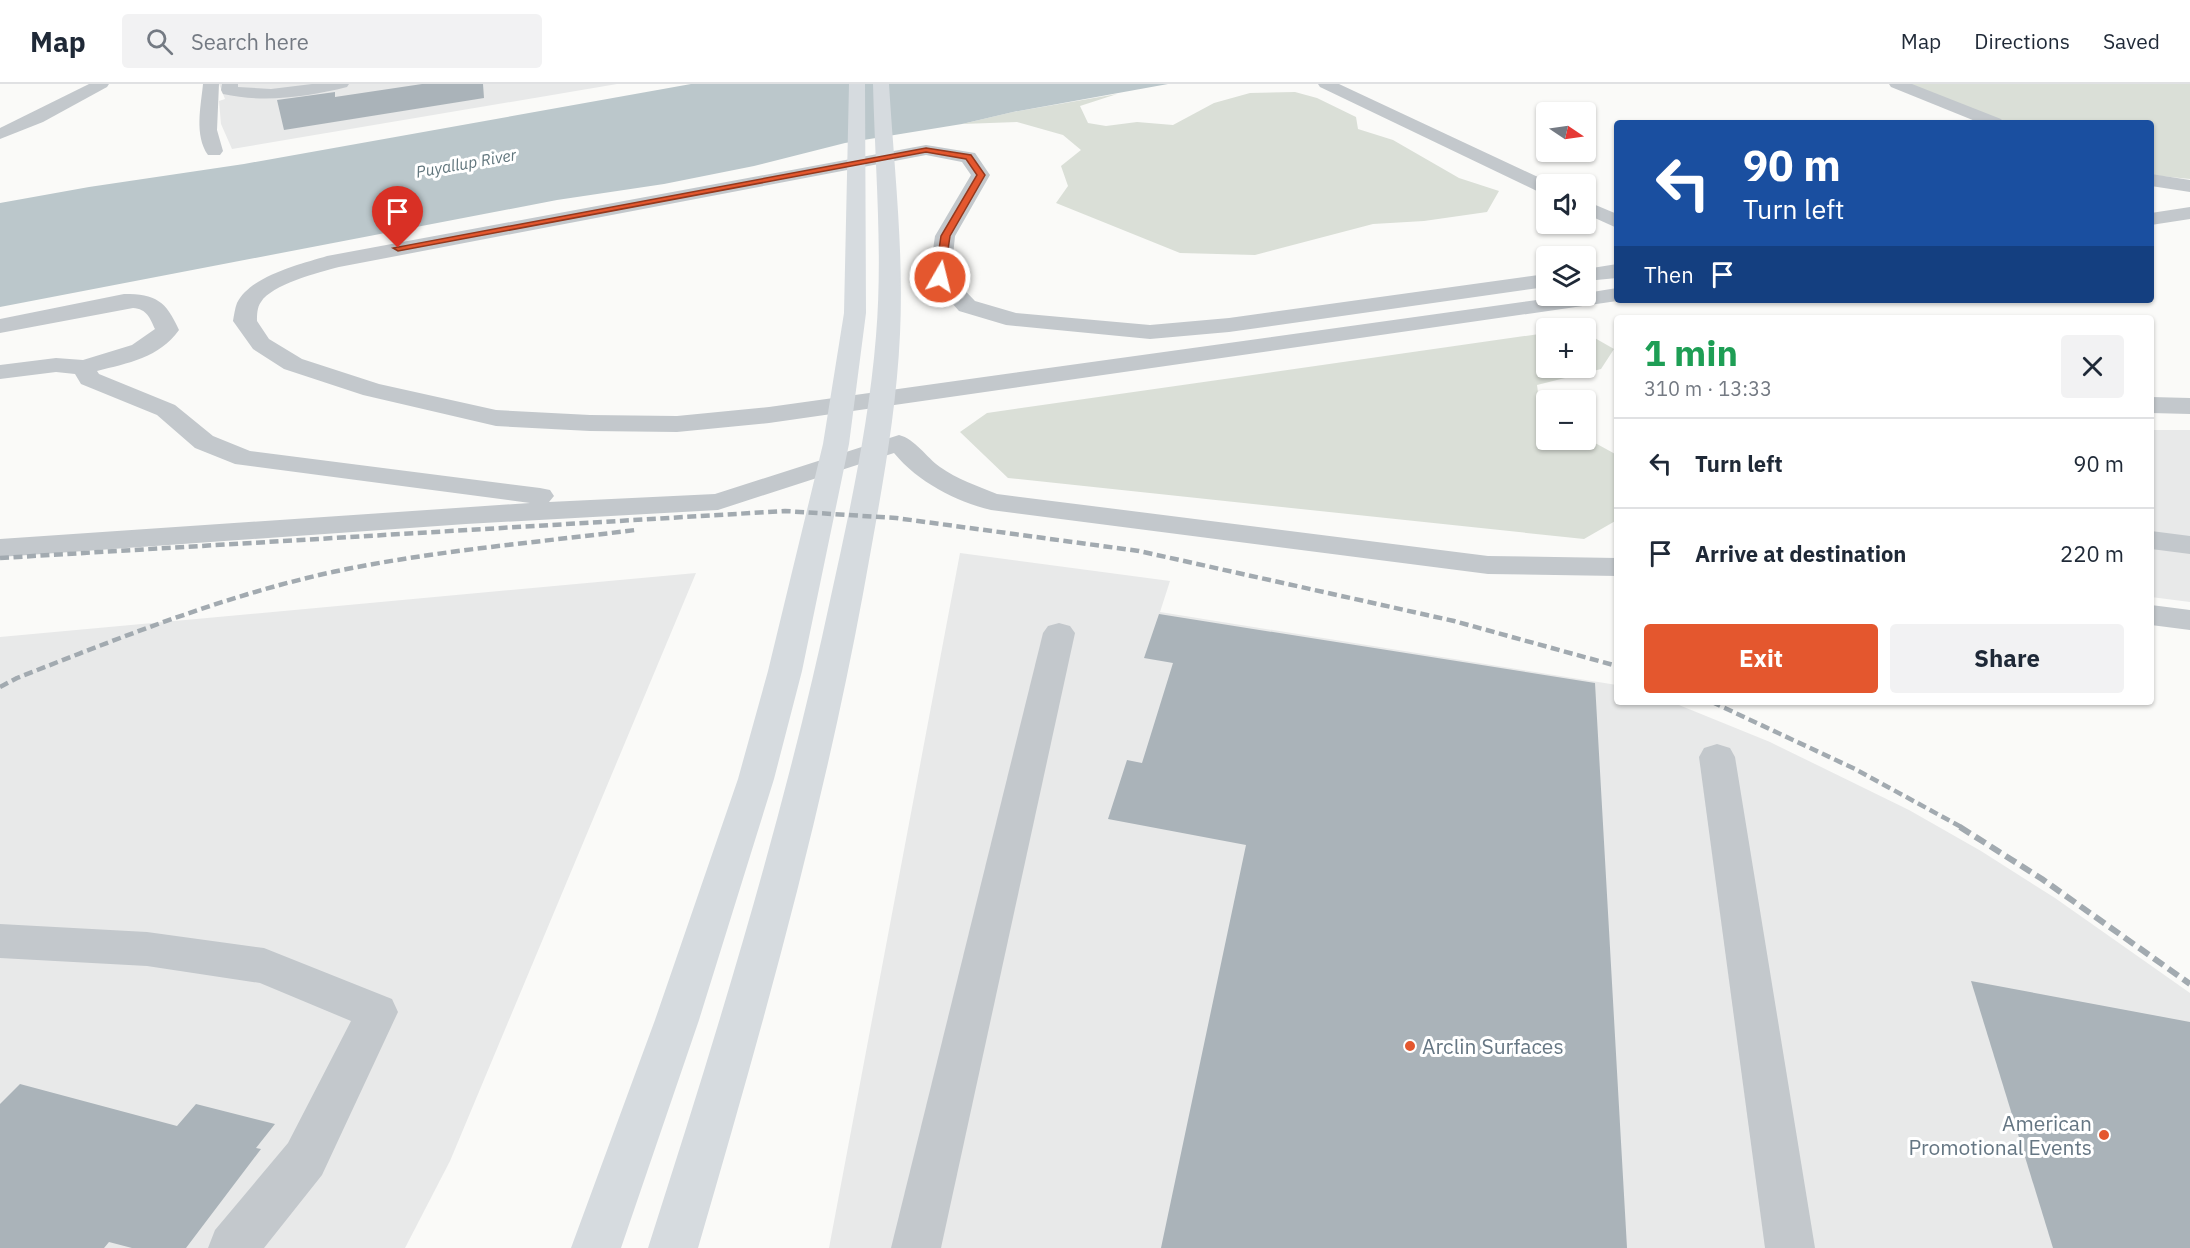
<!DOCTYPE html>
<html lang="en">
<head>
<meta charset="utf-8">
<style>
	body { margin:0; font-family:"IBM Plex Sans",sans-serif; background:#f2f2f3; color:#1f2937; height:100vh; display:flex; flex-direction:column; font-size:22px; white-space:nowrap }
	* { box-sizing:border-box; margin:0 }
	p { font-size:20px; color:#747a83 }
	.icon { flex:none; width:33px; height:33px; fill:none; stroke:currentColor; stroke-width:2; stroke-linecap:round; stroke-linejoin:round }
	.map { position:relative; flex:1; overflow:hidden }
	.side { position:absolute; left:1614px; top:231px; width:540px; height:390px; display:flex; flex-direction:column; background:#fff; border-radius:6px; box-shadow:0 2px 4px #0004 }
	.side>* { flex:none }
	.guide { position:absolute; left:1614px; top:36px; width:540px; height:183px; border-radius:6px; box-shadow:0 2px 4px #0004; background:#1a4fa0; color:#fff; overflow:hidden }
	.needle { width:39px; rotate:103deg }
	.controls { position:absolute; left:1536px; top:18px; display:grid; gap:12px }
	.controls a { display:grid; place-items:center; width:60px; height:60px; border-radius:6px; background:#fff; box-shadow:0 2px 4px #0004; font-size:30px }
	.pin { position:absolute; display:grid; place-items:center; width:51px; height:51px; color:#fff; margin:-62px -26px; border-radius:50% 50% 50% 0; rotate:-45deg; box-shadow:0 0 6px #0007 }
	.pin .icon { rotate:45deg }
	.me { position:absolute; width:66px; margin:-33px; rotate:8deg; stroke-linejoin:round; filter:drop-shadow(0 0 4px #0008) }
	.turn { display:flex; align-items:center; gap:21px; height:126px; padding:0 30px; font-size:27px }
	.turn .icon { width:78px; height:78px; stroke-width:2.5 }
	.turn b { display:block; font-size:42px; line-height:51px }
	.then { display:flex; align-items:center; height:57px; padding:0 30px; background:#0003; gap:12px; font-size:22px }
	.round { display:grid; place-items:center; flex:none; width:63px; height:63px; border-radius:6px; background:#f2f2f3 }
	.summary { display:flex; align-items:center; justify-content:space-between; height:102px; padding:0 30px }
	h1 { font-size:36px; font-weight:700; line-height:45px; color:#1e9e55 }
	.action { display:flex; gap:12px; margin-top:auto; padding:12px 30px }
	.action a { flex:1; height:69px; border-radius:6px; background:#e4572e; color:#fff; font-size:24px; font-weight:700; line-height:69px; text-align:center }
	.action a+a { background:#f2f2f3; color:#1f2937 }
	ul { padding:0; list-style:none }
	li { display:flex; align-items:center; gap:18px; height:90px; padding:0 30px; border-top:2px solid #e0e1e3 }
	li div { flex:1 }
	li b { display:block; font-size:22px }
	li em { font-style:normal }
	header { display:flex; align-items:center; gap:36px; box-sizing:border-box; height:84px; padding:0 30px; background:#fff; border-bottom:2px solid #e0e1e3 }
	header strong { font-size:28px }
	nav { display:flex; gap:33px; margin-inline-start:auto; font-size:21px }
	.search { width:420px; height:54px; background:#f2f2f3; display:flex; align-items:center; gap:15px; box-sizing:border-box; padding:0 21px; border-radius:6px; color:#747a83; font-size:22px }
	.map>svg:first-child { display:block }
	.built { fill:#e8e9e9 }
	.green { fill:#dadfd7 }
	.water { fill:#bbc7cb }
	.building { fill:#aab3b9 }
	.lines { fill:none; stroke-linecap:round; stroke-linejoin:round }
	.minor { fill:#c3c8cc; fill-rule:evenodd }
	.highway { fill:#d6dbdf; fill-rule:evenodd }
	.rail-far1 { stroke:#a2aab0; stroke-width:4.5; stroke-dasharray:9 4.5; stroke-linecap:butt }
	.rail { stroke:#a2aab0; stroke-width:6; stroke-dasharray:12 6; stroke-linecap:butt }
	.route { fill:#e4572e; stroke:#94391e; stroke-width:1.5 }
	.poi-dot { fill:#e4572e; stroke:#fff; stroke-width:2 }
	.labels { text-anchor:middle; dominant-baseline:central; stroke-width:6; stroke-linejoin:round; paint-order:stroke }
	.far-water-label { font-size:16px; font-style:italic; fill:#60757c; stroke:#fff }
	.near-poi-label { font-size:21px; fill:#657683; stroke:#fff; text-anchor:start }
</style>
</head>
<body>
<header>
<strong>Map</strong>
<div class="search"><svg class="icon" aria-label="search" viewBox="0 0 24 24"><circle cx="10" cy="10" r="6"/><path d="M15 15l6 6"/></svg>Search here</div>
<nav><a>Map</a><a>Directions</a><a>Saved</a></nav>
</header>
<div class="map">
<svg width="2190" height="1164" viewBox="0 0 2190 1164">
	<rect width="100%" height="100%" fill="#fafaf8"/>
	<g class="built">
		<polygon points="219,0 617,0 232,65 221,40 219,17 225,15"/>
		<polygon points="2151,346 2190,346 2190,518 2151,513"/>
		<polygon points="960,469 1170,497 1160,528 1617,601 1617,618 1674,619 1770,658 1909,726 1981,767 2055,814 2190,909 2190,1164 829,1164"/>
		<polygon points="696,489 450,1077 405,1164 0,1164 0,553"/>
	</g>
	<g class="green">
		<polygon points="1897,0 2190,0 2190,95 2151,91 2151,39 2006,39"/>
		<polygon points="1295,8 1317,14 1356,33 1358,45 1393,56 1459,94 1499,107 1487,128 1424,137 1373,140 1255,171 1180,169 1056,119 1068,102 1061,82 1081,66 1063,51 1017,38 962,40 1013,28 1117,10 1080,22 1088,39 1106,42 1137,38 1173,41 1214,19 1250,9"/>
		<polygon points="1546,249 1546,284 1586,284 1586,249 1614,265 1601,285 1537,301 1541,331 1546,334 1546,356 1586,354 1617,371 1617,436 1584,455 1008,394 960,348 987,329"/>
	</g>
	<polygon class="water" points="691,0 1168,0 1013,28 962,40 845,59 754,82 664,100 557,116 0,223 0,119 89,103 244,80"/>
	<g class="building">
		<polygon points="422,0 483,0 484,14 284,46 277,16 335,8 335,13"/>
		<polygon points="1159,530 1595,599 1627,1164 1161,1164 1246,761 1108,735 1127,676 1142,679 1173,579 1144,574"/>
		<polygon points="1971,897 2190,938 2190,1164 2053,1164"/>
		<polygon points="20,1000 177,1042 196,1020 275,1040 256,1064 261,1065 186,1164 132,1164 109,1158 104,1164 0,1164 0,1020"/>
	</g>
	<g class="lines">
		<g class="minor">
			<polygon points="89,0 109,0 107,3 43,38 0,55 0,44"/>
			<path d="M203,0H219L217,46L223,67L220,71H208C194,51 201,22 203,0Z"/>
			<path d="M222,0H238V3L271,5L312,0H349L347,3C307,13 263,19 223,10L221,6Z"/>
			<polygon points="1318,0 1339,0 1553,100 1546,100 1546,110 1539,108 1320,3"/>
			<polygon points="1889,0 1912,0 2001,35 2004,39 1980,39 1891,3"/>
			<path d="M926,61L975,69L990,91L955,152L951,192L975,217L1016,229L1150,241L1229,234L1546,190V203L1229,248L1150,255L1006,241L959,227L929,193L935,152L971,91L962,78L926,71L339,183C319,188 271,201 261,218C257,223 257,231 257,237L269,255L302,275L379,300L496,326L590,331L677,332L769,323L1566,212H1586V209L1617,204V216H1624L769,339L677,348L590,347L496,342L363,311L284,285L253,265L233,237C234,231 235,224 237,219C250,192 301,180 327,172Z"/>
			<polygon points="2151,90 2190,96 2190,108 2151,102"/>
			<polygon points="1586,117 1617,130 1617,144 1586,130"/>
			<polygon points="2190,123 2190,135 2151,141 2151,129"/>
			<polygon points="1617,180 1617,194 1586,197 1586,185"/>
			<path d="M124,210C156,210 166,217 179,246C159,274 128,279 97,287L99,290L175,321L213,352L250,367L540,404L550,406L554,412L549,418L715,410L899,351C915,355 926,373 940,383C957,395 977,402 997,410L1488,472L1617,474V492L1488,490L991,426C955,417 918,398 894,369L718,426L466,440L0,473V455L530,419L235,380L195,364L157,331L81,300L75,290L56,288L0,295V281L56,274L83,276L132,261L155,245C150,234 147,225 133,224L0,249V235Z"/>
			<polygon points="2151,313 2190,314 2190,330 2151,329"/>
			<polygon points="2151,447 2190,452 2190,470 2151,465"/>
			<polygon points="2151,521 2190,526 2190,546 2151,541"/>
			<polygon points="1059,539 1070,542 1075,549 941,1164 891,1164 1043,549 1048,542"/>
			<polygon points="1717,660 1730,664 1735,673 1815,1164 1765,1164 1699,673 1704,664"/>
			<polygon points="0,840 147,848 264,864 392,915 398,928 322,1091 264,1164 208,1164 215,1146 288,1059 351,937 260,899 147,882 0,874"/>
		</g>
		<g class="highway">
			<polygon points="849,0 865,0 866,229 849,360 802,587 774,695 699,936 621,1164 571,1164 655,936 738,695 768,587 823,360 844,229"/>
			<path d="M873,0H889C894,83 904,167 900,250C896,338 878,425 863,510C822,732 761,948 698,1164H648C717,949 784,733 831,512C850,426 869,339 876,252C883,169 875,83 873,0Z"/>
		</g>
		<g class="rail-far1">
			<polyline points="0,474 785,427 896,434 1139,467 1454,537 1617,582"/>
			<path d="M0,603L17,594C119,554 221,513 328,489C429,467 533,459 635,446"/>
			<polyline points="1712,618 1855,685 1963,744"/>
		</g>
		<polyline class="rail" points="1960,743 2042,795 2190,900"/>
	</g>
	<polygon class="route" points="926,64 971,71 985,91 950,152 944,193 940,195 935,193 941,152 977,91 966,75 926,68 398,167 393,164"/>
	<g class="poi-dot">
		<circle cx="1410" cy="962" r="6"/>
		<circle cx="2104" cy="1051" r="6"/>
	</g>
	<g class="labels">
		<g class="far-water-label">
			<text transform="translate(466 79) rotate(-10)">Puyallup River</text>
		</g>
		<g class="near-poi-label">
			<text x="1422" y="962">Arclin Surfaces</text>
			<text x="2092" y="1039" text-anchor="end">American<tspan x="2092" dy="24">Promotional Events</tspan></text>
		</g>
	</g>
</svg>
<div class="controls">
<a><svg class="needle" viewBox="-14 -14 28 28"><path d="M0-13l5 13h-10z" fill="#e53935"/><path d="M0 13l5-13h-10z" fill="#747a83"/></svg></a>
<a><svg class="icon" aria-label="sound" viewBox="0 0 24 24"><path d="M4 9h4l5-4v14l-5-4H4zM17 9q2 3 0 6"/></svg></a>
<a><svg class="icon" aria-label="layers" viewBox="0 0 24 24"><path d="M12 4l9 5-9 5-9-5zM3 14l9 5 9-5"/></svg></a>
<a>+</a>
<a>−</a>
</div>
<div class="pin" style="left:398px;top:164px;background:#d93025"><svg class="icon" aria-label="arrive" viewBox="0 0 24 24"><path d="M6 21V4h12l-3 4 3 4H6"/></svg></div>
<svg class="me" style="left:940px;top:193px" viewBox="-20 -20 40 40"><circle r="17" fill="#e4572e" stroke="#fff" stroke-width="3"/><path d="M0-11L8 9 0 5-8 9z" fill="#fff"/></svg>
<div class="guide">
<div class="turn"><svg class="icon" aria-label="left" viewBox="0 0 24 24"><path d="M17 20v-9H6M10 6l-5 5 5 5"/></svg><div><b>90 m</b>Turn left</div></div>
<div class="then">Then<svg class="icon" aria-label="arrive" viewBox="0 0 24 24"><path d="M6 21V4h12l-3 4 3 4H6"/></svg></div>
</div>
<section class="side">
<div class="summary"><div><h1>1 min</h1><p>310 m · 13:33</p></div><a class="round"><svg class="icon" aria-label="close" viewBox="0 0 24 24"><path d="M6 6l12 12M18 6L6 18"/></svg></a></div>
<ul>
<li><svg class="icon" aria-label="left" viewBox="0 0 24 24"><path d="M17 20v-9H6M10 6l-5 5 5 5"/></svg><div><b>Turn left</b></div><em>90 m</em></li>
<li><svg class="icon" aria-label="arrive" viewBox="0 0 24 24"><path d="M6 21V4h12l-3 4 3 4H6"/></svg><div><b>Arrive at destination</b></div><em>220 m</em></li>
</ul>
<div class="action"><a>Exit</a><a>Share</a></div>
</section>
</div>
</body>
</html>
